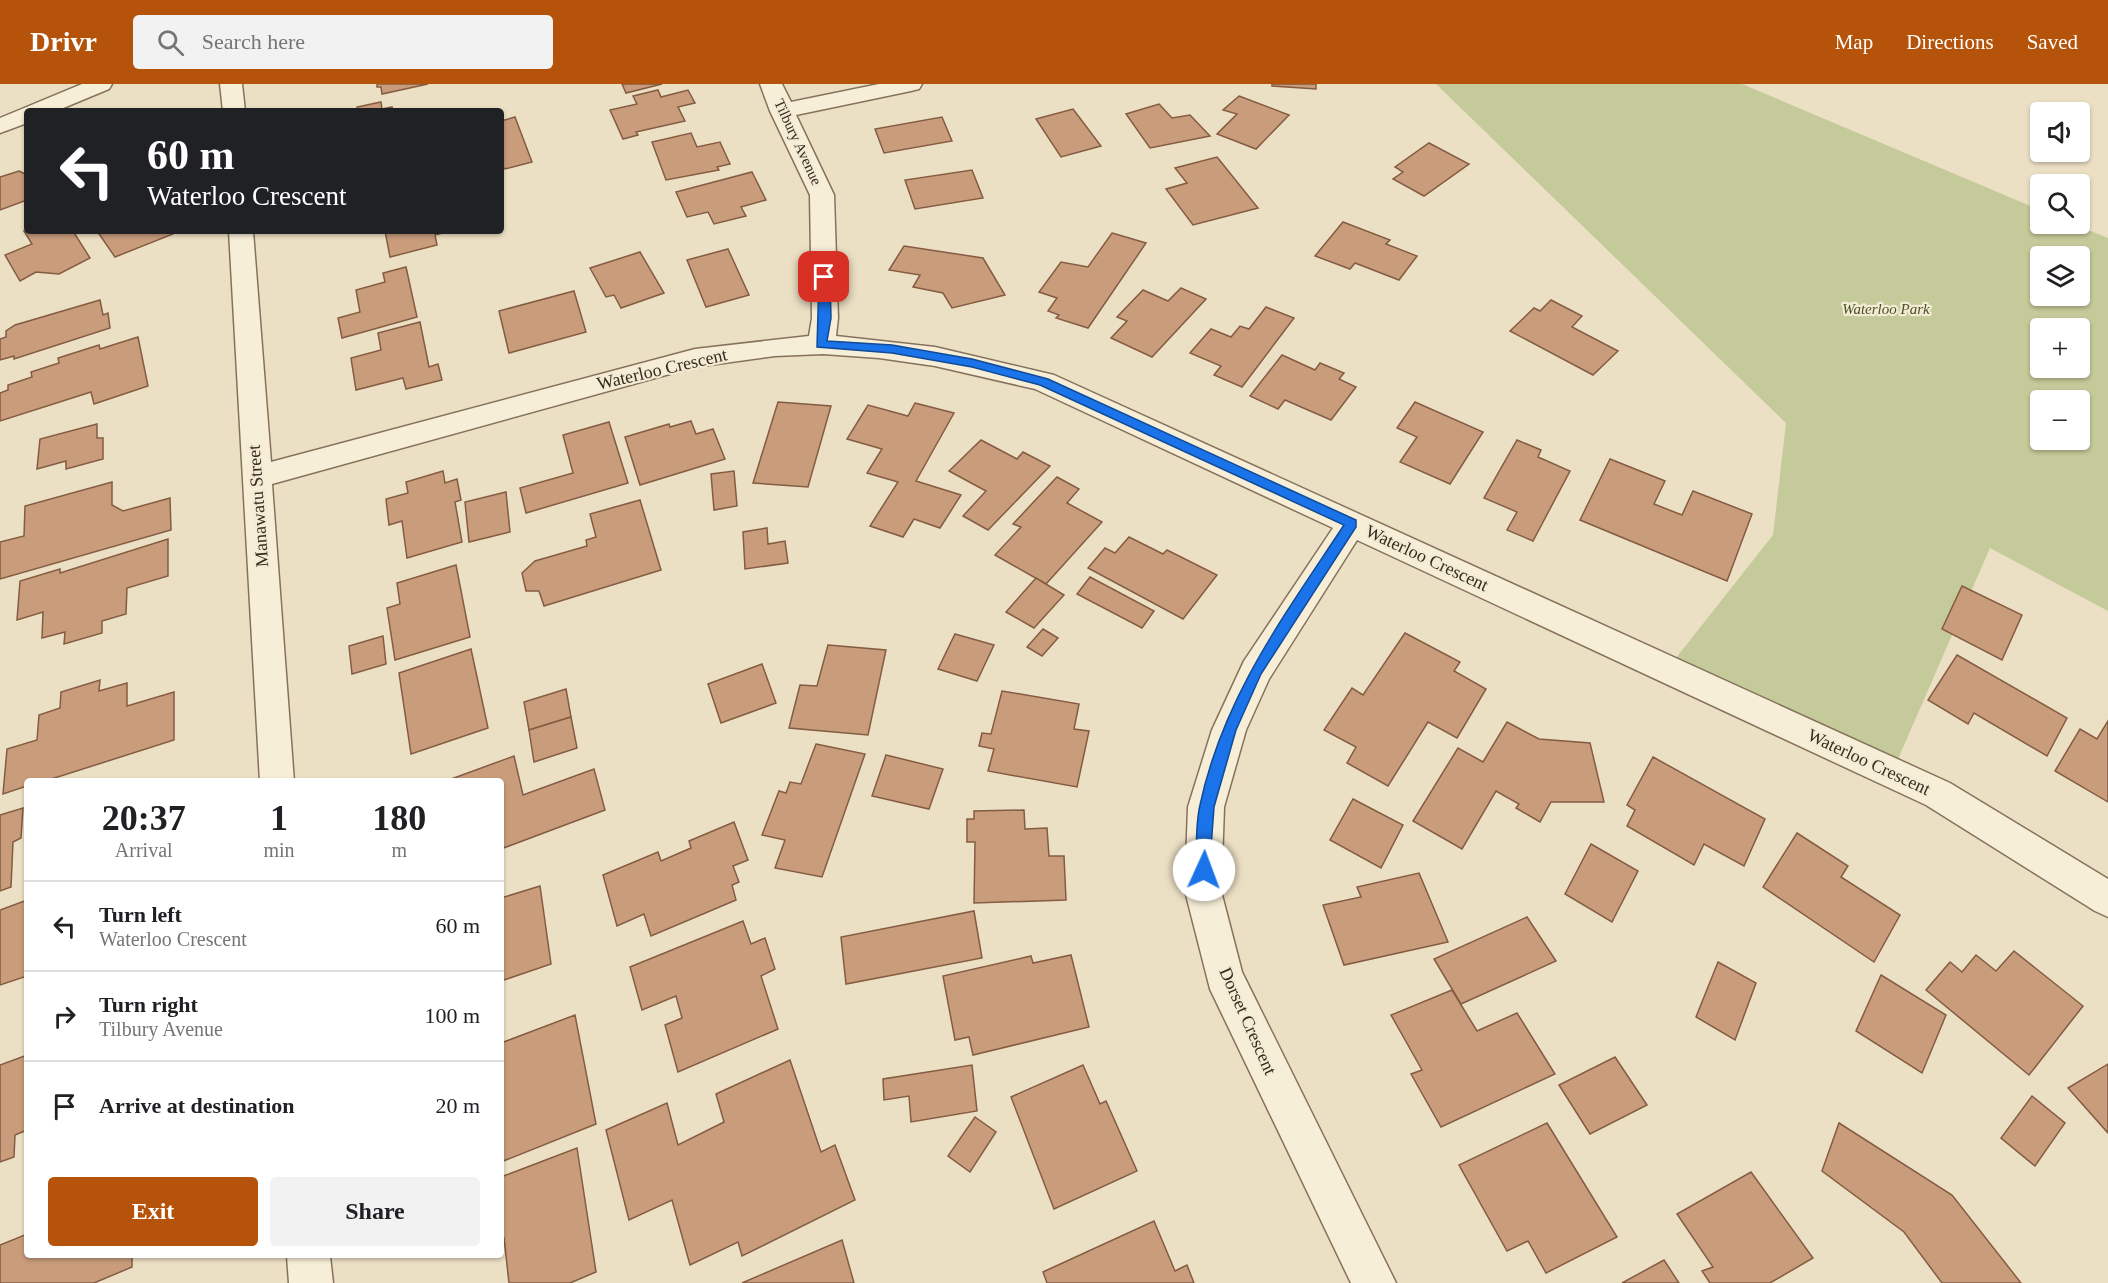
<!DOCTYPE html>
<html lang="en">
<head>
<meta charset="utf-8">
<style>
	body { margin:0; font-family:Georgia,serif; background:#f2f2f2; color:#202124; height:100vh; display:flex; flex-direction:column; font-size:22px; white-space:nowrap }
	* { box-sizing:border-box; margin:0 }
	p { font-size:20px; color:#757577 }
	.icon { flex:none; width:33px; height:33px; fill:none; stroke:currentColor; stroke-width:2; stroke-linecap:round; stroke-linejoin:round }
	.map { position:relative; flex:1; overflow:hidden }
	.panel { position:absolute; left:24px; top:694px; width:480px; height:480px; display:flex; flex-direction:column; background:#fff; border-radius:6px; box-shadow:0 2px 4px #0004 }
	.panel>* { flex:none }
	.top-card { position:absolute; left:24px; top:24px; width:480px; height:126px; border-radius:6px; box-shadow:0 2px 4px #0004; background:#202124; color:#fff; overflow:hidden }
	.buttons { position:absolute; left:2030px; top:18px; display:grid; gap:12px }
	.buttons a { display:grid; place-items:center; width:60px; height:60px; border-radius:6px; background:#fff; box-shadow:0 2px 4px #0004; font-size:30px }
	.pin { position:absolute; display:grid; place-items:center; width:51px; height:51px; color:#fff; margin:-26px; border-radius:12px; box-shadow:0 3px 9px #0006 }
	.me { position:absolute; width:66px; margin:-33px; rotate:2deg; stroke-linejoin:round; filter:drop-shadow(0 0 4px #0008) }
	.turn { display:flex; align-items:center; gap:21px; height:126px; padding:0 24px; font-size:27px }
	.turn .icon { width:78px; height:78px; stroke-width:2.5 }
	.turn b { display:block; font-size:42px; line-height:51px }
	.eta { display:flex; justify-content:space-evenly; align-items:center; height:102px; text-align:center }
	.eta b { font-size:36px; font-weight:700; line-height:42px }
	.cta { display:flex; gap:12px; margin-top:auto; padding:12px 24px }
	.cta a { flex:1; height:69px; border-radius:6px; background:#b45309; color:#fff; font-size:24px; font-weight:700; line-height:69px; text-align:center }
	.cta a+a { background:#f2f2f2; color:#202124 }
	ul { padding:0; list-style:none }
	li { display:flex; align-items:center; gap:18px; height:90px; padding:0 24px; border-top:2px solid #e0e0e0 }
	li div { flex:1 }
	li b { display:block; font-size:22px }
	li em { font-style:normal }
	header { display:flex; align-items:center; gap:36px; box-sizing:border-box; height:84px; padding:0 30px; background:#b45309; color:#fff }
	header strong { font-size:28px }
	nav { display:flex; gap:33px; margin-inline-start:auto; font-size:21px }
	.search { width:420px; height:54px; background:#f2f2f2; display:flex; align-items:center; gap:15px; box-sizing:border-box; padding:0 21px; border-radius:6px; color:#757577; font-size:22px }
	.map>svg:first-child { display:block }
	.green { fill:#c4ca99; fill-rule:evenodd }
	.building { fill:#c99c7c; stroke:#845c42; stroke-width:1.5 }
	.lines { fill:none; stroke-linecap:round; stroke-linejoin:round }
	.minor-casing { stroke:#86725c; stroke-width:3 }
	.minor { fill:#f7eed7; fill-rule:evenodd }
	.route { fill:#1a73e8; stroke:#114b97; stroke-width:1.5 }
	.labels { text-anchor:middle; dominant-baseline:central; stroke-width:4.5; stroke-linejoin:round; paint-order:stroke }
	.far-street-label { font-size:15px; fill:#372a1f; stroke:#f4ebd4 }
	.far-park-label { font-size:15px; font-style:italic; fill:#475226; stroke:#f4ebd4 }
	.street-label { font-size:18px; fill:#372a1f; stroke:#f4ebd4 }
</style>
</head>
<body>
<header>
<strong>Drivr</strong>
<div class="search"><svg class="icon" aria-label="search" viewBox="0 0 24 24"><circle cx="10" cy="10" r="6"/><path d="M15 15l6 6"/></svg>Search here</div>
<nav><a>Map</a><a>Directions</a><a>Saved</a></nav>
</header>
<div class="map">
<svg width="2108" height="1199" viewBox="0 0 2108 1199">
	<rect width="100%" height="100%" fill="#ece0c4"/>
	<path class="green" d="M1436,0H1742L2040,126V140H2073L2108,154V527L1990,464L1898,675L1676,574L1773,451L1786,339ZM2040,172H2079V212H2040ZM2040,244H2079V284H2040ZM2040,316H2079V356H2040Z"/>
	<g class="building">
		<polygon points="377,0 428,0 382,10 381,3 377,3"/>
		<polygon points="622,0 662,0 626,9"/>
		<polygon points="1272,0 1316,0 1316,5 1272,2"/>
		<polygon points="658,6 661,13 688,6 695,19 678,23 685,37 636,48 638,51 623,55 610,26 637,20 633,12"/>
		<polygon points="1239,12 1289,31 1256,65 1217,50 1237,30 1223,26"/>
		<polygon points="381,18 382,25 392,23 393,27 358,27 357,23"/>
		<polygon points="1159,20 1172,34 1190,31 1210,52 1150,64 1126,30"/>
		<polygon points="1073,25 1101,62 1061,73 1036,35"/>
		<polygon points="515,33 532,78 505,85 501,81 501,37"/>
		<polygon points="942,33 952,57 884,69 875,45"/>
		<polygon points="691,49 697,63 720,58 730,80 717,83 719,86 666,96 652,58"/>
		<polygon points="1429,59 1469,80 1424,112 1393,95 1403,88 1395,83"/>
		<polygon points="1217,73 1258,124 1193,141 1166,105 1187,99 1175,84"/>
		<polygon points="972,86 983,114 915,125 905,96"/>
		<polygon points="19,87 27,91 27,116 0,126 0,93"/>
		<polygon points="752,88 766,116 741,123 746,132 714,140 708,128 687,133 676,108"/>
		<polygon points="1343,138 1390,156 1386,160 1417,172 1399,196 1355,179 1350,185 1315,172"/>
		<polygon points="27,146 73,147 90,174 59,190 36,188 20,197 5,171 32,160 24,147"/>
		<polygon points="97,147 171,147 173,150 115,173"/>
		<polygon points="385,147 450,147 435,151 437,161 390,173"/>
		<polygon points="1112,149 1146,159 1088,244 1056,234 1059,231 1048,227 1057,214 1039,208 1061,178 1088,183"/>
		<polygon points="904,162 983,174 1005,211 952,224 943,209 913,203 920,191 889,186"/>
		<polygon points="728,165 749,211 706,223 687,176"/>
		<polygon points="640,168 664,209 621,224 614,211 606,213 590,184"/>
		<polygon points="406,183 417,233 342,254 338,234 360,228 356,206 385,198 383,189"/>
		<polygon points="1181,204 1206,215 1152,273 1111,254 1127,237 1117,233 1143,206 1168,217"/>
		<polygon points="574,207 586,248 509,269 499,227"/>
		<polygon points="100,216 103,231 108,229 110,244 14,275 14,272 0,276 0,255 6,253 6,247 15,241"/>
		<polygon points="1551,216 1582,232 1572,243 1618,267 1593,291 1510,247 1534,224 1540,227"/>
		<polygon points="1266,223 1294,234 1242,303 1214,291 1221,282 1190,269 1211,245 1231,253 1240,242 1249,245"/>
		<polygon points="420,238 429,283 438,280 442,296 406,305 403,294 356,306 351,274 381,266 378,249"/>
		<polygon points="138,253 148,302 94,320 91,308 0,337 0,309 8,306 8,301 32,293 31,288 59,279 58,274 99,261 100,265"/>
		<polygon points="1282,271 1315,286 1320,279 1344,289 1339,295 1356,303 1331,336 1285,316 1278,325 1250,312"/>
		<polygon points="778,318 831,322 808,403 753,399"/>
		<polygon points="1415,318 1483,348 1450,400 1400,378 1417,353 1397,344"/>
		<polygon points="915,319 954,329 916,397 961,411 940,444 914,435 903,453 870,442 898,398 867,389 882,365 847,355 868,321 908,332"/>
		<polygon points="691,337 696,350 713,345 725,375 640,401 625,353 669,340 670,343"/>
		<polygon points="609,338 628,399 526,429 520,404 573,389 563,351"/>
		<polygon points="97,340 97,354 103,354 103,375 66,385 66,377 37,385 40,355"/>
		<polygon points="981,356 1017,375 1023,368 1050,382 988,446 963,432 986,407 949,387"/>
		<polygon points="1517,356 1541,366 1538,373 1570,387 1533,457 1507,446 1517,428 1484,414"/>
		<polygon points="1610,375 1665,397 1654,420 1682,431 1693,407 1752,430 1727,497 1580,436"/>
		<polygon points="443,387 445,399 457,395 461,416 455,418 462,458 407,474 402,437 389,441 386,415 408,409 406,398"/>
		<polygon points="734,387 737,422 714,426 711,390"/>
		<polygon points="1057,393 1079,405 1067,419 1102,438 1046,500 995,471 1021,443 1013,440"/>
		<polygon points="112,398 112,421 123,427 170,414 171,446 0,495 0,458 24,452 25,422"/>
		<polygon points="506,408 510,448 469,458 465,418"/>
		<polygon points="640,416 661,486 544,522 539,507 526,507 522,489 535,477 587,462 586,456 596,453 590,430"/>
		<polygon points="767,444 768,460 785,457 788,479 745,485 743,448"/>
		<polygon points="1129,453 1163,470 1167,466 1217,491 1183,535 1088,484 1105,464 1115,469"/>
		<polygon points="168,455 168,492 127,504 126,530 102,537 102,549 64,560 65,548 42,554 43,528 17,536 20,497 60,485 60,489"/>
		<polygon points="456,481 470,553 395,576 387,524 400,520 397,499"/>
		<polygon points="1090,493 1154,527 1142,544 1077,510"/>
		<polygon points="1036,494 1064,511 1034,544 1006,528"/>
		<polygon points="1962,502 2022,531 2002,576 1942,545"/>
		<polygon points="1043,545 1058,554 1042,572 1027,563"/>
		<polygon points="1405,549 1460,578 1454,587 1486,605 1457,654 1428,638 1388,702 1347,679 1356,663 1324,646 1352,604 1363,611"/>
		<polygon points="955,550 994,561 977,597 938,585"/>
		<polygon points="383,552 386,580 352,590 349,562"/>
		<polygon points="828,561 886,566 868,651 789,644 800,601 817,602"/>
		<polygon points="471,565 488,644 411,670 399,589"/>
		<polygon points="1957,571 2067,634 2047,672 1974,629 1968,640 1928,616"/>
		<polygon points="762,580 776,619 721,639 708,600"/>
		<polygon points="100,596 99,607 127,599 127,622 174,608 174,656 42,698 27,698 27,702 3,710 7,665 37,656 39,631 60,624 61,608"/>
		<polygon points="566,605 571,633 529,646 524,618"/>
		<polygon points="1002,607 1079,620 1074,645 1089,647 1077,703 988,687 994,665 979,662 982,649 991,650"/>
		<polygon points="571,633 577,664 534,678 529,646"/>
		<polygon points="2108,637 2108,718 2055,687 2080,645 2097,655"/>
		<polygon points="1507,638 1539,655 1590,659 1604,718 1551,718 1540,738 1516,724 1519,720 1496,707 1462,765 1413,737 1458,664 1483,678"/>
		<polygon points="816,660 865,670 822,793 775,784 785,756 762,751 779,707 786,709 790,698 801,700"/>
		<polygon points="886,671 943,685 929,725 872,712"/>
		<polygon points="514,672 523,711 594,685 605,726 501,765 501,698 443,698"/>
		<polygon points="1653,673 1765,735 1744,782 1704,760 1694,781 1627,742 1635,726 1627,721"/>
		<polygon points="1353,715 1403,741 1381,784 1330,756"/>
		<polygon points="23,724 21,754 13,758 11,803 0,807 0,731"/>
		<polygon points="1024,726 1025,745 1047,744 1049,772 1064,772 1066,816 974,819 975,758 967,758 967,735 974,735 974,727"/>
		<polygon points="734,738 748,776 733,782 739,798 732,801 736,816 651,852 644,830 617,842 603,791 658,768 661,777 691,764 689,757"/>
		<polygon points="1797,749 1848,782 1841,793 1900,831 1874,878 1763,803"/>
		<polygon points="1591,760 1638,787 1612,838 1565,810"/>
		<polygon points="1419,789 1448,858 1344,881 1323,821 1361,813 1357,803"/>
		<polygon points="540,802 551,880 501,897 501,814"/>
		<polygon points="27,816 27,892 0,901 0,826"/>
		<polygon points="974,827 982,874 846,900 841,853"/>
		<polygon points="1527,833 1556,877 1461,920 1434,875"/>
		<polygon points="743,837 751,860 765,854 775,885 761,892 778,945 678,988 665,941 682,934 676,912 642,926 630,883"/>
		<polygon points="2014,867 2083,922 2029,991 1926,906 1950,878 1962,888 1976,871 1996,887"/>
		<polygon points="1071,871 1089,943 973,971 969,953 955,956 943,892 1031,872 1033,879"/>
		<polygon points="1718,878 1756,899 1735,956 1696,933"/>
		<polygon points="1881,891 1946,931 1922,989 1856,947"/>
		<polygon points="1452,906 1477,947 1517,929 1555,990 1441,1043 1411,990 1422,986 1391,931"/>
		<polygon points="575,931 596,1040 501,1078 501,959"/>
		<polygon points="27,971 27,1046 15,1051 14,1073 0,1078 0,981"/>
		<polygon points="1615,973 1647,1021 1590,1050 1559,1001"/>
		<polygon points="790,976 821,1068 835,1061 855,1116 742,1172 738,1158 690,1181 672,1116 629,1136 606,1046 667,1019 678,1061 724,1038 716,1010"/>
		<polygon points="2108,980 2108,1049 2068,1004"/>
		<polygon points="972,981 977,1027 911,1038 909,1012 884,1016 883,995"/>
		<polygon points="1083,981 1100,1020 1106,1017 1137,1087 1054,1125 1011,1013"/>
		<polygon points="2032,1012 2065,1039 2035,1082 2001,1054"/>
		<polygon points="975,1033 996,1048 970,1088 948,1072"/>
		<polygon points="1547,1039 1617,1153 1546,1189 1528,1157 1507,1167 1459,1081"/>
		<polygon points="1839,1039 1952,1111 2021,1199 1942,1199 1904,1148 1822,1087"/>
		<polygon points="577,1064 596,1188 570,1199 509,1199 504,1154 501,1155 501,1093"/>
		<polygon points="1751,1088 1813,1174 1770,1199 1710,1199 1702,1187 1713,1183 1677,1130"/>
		<polygon points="1154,1137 1175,1187 1187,1181 1194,1199 1047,1199 1043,1188"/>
		<polygon points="27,1150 27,1172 132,1172 132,1183 94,1199 0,1199 0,1161"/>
		<polygon points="842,1156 854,1199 742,1199"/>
		<polygon points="1664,1176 1679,1199 1622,1199"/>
	</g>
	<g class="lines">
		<defs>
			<g id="minor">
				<polygon points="82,0 112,0 109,5 56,27 27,27 27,39 0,49 0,34"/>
				<polygon points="220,0 242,0 245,27 223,27"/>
				<polygon points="760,0 782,0 791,18 879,0 922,0 919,5 911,7 796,31 834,111 838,234 836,252 935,263 1054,291 1950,699 2108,795 2108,833 2095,827 1926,721 1357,456 1269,595 1246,646 1224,723 1221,807 1242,888 1396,1199 1351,1199 1210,905 1185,807 1188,723 1212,646 1244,577 1333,444 1035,305 935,282 879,274 823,270 775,272 695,283 272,400 294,698 260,698 229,147 253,147 271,378 695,265 809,252 812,234 810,111 770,27"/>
				<polygon points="287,1172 330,1172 333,1199 289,1199"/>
			</g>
		</defs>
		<use href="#minor" class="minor-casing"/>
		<use href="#minor" class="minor"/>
	</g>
	<path class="route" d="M824,189L830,193L831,234L827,257L892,261L972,275L1048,295L1356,436V443L1261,590L1236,646L1214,723L1209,791L1204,793L1199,791L1196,786C1197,765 1195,742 1200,721C1223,613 1284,532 1344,441L1040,301L972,283L892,269L817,263L819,193Z"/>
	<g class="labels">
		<g class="far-street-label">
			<text transform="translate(798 58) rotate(65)">Tilbury Avenue</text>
		</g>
		<g class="far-park-label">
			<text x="1886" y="225">Waterloo Park</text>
		</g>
		<g class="street-label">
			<text transform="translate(662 285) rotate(-13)">Waterloo Crescent</text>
			<text transform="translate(258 422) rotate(-94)">Manawatu Street</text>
			<text transform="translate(1427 474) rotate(25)">Waterloo Crescent</text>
			<text transform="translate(1869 678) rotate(25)">Waterloo Crescent</text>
			<text transform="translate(1248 937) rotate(66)">Dorset Crescent</text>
		</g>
	</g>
</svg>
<div class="buttons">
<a><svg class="icon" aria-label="sound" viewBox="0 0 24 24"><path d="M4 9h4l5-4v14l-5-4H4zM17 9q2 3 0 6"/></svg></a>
<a><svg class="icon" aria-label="search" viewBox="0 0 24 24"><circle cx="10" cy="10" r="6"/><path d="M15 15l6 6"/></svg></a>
<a><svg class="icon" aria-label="layers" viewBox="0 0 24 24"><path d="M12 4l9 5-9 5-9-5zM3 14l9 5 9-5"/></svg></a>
<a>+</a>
<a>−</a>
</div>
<div class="pin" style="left:824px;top:193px;background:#d93025"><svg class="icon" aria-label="arrive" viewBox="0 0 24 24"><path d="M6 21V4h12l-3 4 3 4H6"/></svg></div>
<svg class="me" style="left:1204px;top:786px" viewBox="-20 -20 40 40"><circle r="19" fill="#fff"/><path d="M0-13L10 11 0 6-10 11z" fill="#1a73e8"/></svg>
<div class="top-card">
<div class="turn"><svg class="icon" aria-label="left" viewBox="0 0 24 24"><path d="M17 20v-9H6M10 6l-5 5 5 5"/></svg><div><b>60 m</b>Waterloo Crescent</div></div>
</div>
<section class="panel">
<div class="eta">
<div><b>20:37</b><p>Arrival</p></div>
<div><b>1</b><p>min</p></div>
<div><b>180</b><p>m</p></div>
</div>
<ul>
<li><svg class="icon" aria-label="left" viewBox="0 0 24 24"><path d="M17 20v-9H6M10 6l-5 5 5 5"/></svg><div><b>Turn left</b><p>Waterloo Crescent</p></div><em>60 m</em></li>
<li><svg class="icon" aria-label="right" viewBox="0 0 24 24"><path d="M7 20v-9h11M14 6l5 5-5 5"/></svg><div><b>Turn right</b><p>Tilbury Avenue</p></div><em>100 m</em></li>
<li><svg class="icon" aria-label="arrive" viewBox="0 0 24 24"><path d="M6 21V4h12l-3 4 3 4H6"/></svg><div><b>Arrive at destination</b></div><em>20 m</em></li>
</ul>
<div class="cta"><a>Exit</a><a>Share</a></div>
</section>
</div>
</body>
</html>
